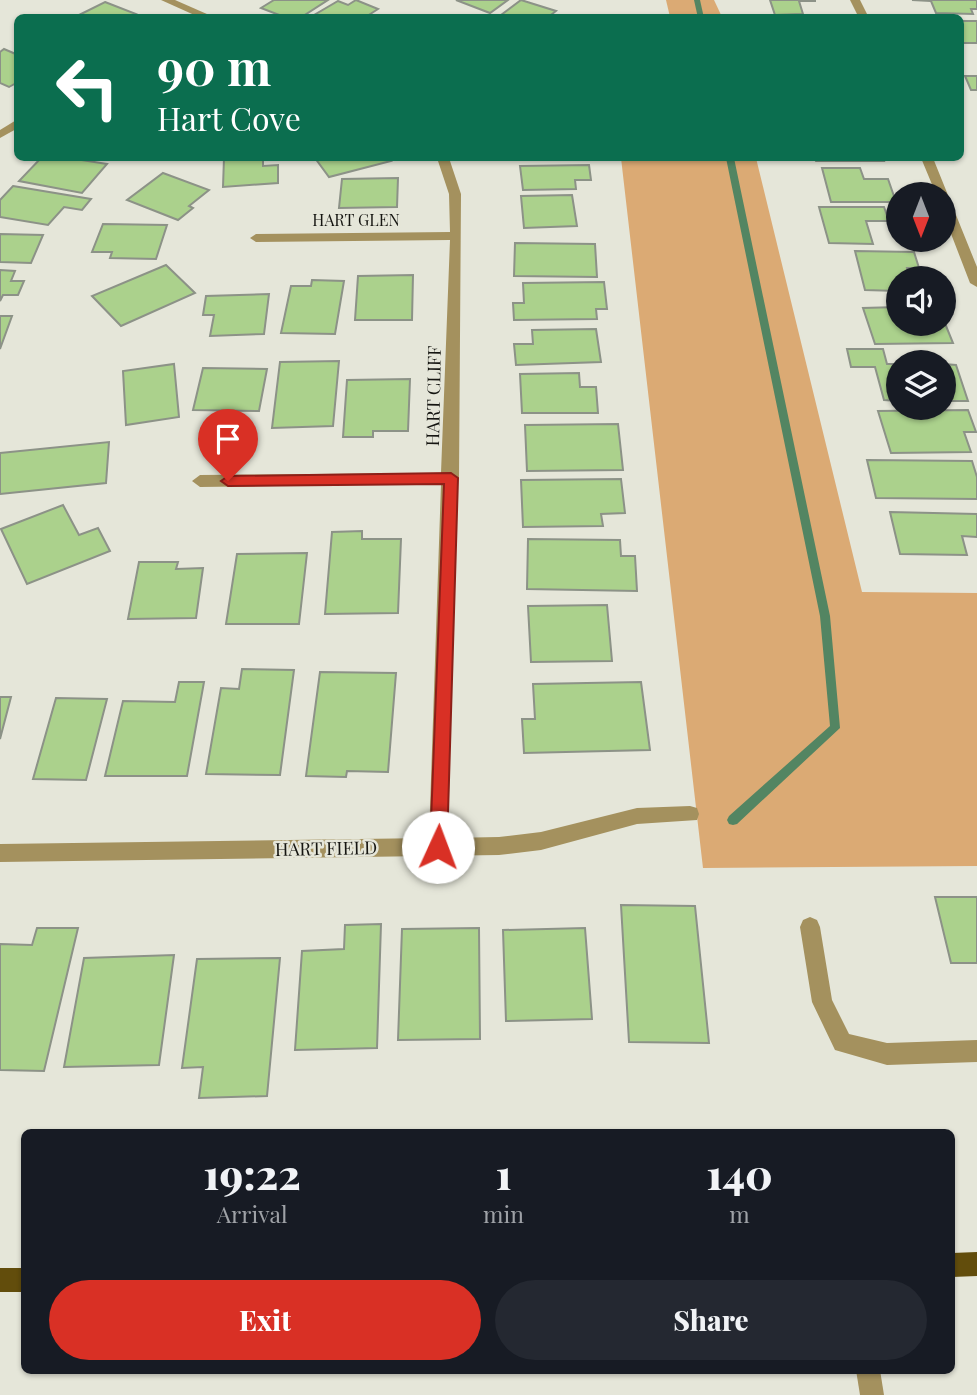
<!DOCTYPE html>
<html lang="en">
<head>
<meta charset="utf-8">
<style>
	body { margin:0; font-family:"Playfair Display",serif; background:#242831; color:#f1f3f6; height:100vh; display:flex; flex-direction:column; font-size:26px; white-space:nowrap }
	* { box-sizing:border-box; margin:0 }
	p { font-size:23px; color:#9ea1a6 }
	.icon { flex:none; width:38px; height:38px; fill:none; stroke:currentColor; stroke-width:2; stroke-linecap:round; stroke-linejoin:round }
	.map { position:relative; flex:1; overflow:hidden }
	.drawer { position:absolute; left:21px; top:1129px; width:934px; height:245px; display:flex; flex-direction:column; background:#171b24; border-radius:10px; box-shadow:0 2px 5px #0004 }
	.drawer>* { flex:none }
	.banner { position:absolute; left:14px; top:14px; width:950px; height:147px; border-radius:10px; box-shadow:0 2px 5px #0004; background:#0b6e4f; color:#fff; overflow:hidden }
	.needle { width:46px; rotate:180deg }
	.buttons { position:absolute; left:886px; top:182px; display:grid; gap:14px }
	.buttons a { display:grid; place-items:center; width:70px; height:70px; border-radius:50%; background:#171b24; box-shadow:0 2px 5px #0004; font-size:35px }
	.pin { position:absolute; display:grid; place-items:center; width:60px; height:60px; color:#fff; margin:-72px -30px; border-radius:50% 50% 50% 0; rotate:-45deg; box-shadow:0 0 7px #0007 }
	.pin .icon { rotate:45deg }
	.me { position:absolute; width:77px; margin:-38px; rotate:2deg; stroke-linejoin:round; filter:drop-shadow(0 0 5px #0008) }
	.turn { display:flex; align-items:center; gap:24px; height:147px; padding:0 28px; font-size:32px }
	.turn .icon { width:91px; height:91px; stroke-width:2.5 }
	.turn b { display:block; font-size:49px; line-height:60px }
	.eta { display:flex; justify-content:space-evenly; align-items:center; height:119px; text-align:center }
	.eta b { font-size:42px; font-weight:800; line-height:49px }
	.button { display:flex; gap:14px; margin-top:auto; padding:14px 28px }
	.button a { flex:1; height:80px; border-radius:42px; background:#d93025; color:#fff; font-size:28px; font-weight:800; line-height:80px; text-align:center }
	.button a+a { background:#242831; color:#f1f3f6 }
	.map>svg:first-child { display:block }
	.green { fill:#dbaa74 }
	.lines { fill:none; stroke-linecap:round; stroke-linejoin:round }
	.stream { fill:#538562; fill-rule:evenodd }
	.building { fill:#abd18c; stroke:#8c9287; stroke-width:2 }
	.minor { fill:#a4915e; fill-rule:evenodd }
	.major { fill:#624d0c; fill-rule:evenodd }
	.route { fill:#d93025; stroke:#8d1f18; stroke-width:2 }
	.labels { text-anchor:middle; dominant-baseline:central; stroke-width:5; stroke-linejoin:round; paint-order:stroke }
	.far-street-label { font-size:16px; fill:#151511; stroke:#e5e6d9 }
	.street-label { font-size:18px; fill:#151511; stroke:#e5e6d9 }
</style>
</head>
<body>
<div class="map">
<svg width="977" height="1395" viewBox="0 0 977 1395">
	<rect width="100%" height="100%" fill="#e5e6d9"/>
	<g class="green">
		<polygon points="666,0 714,0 722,17 670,17"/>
		<polygon points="621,158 756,158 862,592 977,593 977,866 703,868"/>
	</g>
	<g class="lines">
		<g class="stream">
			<polygon points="694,0 700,0 704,18 698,18"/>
			<polygon points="726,158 734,158 830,616 840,728 737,824 733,825 729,824 727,820 729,816 830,726 820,616"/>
		</g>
	</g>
	<g class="building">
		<polygon points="274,0 328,0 300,18 287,18 261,8"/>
		<polygon points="356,0 378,9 364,18 309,18 338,1 348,5"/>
		<polygon points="456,0 508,0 490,13"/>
		<polygon points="521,0 556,11 547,18 497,18"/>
		<polygon points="770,0 815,0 815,1 799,1 803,14 775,15"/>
		<polygon points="912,0 977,0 977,9 971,9 973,14 936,13 931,1"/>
		<polygon points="105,2 136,14 131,18 75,17"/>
		<rect x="961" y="21" width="16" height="22"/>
		<polygon points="4,49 18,55 18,82 9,87 0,83 0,52"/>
		<polygon points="965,76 977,76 977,90 971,90"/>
		<polygon points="41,158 69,158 107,164 82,193 19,181"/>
		<polygon points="224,158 263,158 263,166 278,165 278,183 223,187"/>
		<polygon points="315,158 388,158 391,161 329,177"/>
		<polygon points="814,158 883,158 884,161 816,161"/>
		<polygon points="589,165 591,180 575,180 576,189 523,190 520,166"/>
		<polygon points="822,168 860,168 864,179 888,179 896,202 831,202"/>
		<polygon points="163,173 209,190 189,206 193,208 178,220 127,200"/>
		<polygon points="398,178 397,207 339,208 342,179"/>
		<polygon points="13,186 91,199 82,210 64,207 48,225 0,217 0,200"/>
		<polygon points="572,195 577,226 524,228 521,196"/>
		<polygon points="819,207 884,207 889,221 866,221 873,244 829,243"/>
		<polygon points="103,224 167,225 156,259 110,258 112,252 92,252"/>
		<polygon points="0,234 43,235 31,263 0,262"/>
		<polygon points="515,243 595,244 597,277 514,276"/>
		<polygon points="855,251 914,252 919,268 907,268 910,278 898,278 898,291 865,290"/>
		<polygon points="166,265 195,293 121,326 92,296"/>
		<polygon points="0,270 15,271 11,281 24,281 18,295 3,295 0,301"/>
		<polygon points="413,275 412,320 355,320 358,276"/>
		<polygon points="312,280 344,281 335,334 281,333 291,286 311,286"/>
		<polygon points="604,282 607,309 596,309 597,319 514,320 513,303 524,303 523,283"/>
		<polygon points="269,294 264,334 210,336 214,315 203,315 206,296"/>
		<polygon points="898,307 898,324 943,324 944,321 953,343 875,344 863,308"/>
		<polygon points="0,316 12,316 0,349"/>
		<polygon points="596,329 601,362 516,365 514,344 533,344 532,330"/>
		<polygon points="847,349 883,349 887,364 898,364 898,401 884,400 875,367 851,367"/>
		<polygon points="339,361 333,426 272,428 280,362"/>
		<polygon points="174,364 179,417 126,425 123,371"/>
		<polygon points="943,364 956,365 968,401 943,401"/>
		<polygon points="203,368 267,369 259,411 193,410"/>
		<polygon points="579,373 580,387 596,387 598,413 522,413 520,374"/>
		<polygon points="410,379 408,431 373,431 373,437 343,437 347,380"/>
		<polygon points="968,410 976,432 964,432 971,452 891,453 878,411"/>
		<polygon points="618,424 623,470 527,471 525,425"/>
		<polygon points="109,442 106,483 0,494 0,453"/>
		<polygon points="867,460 972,461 977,477 977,499 876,498"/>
		<polygon points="621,479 625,513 601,514 603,526 523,527 521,480"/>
		<polygon points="63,505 79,535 98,528 110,551 27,584 1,529"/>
		<polygon points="890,512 977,514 977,537 962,536 967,555 900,554"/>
		<polygon points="362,531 362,539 401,539 398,613 325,614 332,532"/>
		<polygon points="528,539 620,540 621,556 635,556 637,591 527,589"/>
		<polygon points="307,553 299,624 226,624 237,554"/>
		<polygon points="139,562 178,562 176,569 203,568 196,618 128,619"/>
		<polygon points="607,605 612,661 531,662 528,606"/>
		<polygon points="242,669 294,670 280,775 206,774 221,688 239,689"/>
		<polygon points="320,672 396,673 388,772 347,771 346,777 306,776"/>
		<polygon points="179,682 204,682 187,776 105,776 123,701 175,702"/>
		<polygon points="641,682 650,750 524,753 522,719 535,719 533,684"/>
		<polygon points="0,697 11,697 0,739"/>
		<polygon points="56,698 107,699 86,780 33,779"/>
		<polygon points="935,897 977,897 977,963 951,963"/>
		<polygon points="621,905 695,906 709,1043 629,1042"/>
		<polygon points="381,924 377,1048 295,1050 302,951 344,949 345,925"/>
		<polygon points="37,928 78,928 44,1071 0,1070 0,944 32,945"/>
		<polygon points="479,928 480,1039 398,1040 402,929"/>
		<polygon points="585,928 592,1019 506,1021 503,930"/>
		<polygon points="174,955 159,1065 64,1067 84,958"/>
		<polygon points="280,958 267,1096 199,1098 203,1067 182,1068 197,959"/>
	</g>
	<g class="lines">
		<g class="minor">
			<polygon points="161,0 175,0 216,18 201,18"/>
			<polygon points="850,0 860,0 869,18 859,18"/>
			<polygon points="18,119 18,128 0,138 0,130"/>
			<polygon points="437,158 449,158 461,194 459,478 456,482 448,838 499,837 541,832 637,808 690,806 697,808 699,814 697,820 637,824 541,850 499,855 0,862 0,844 429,838 441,484 200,487 192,481 200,475 441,473 450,240 256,242 250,238 256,234 450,232 449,194"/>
			<polygon points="921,158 933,158 977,267 977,287 970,283 943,213 943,194 936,194"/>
			<polygon points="810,917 817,920 820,927 832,1000 849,1034 887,1043 977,1040 977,1062 887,1065 835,1050 812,1002 800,927 803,920"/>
			<polygon points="856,1370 880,1370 884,1395 860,1395"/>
		</g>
		<g class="major">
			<polygon points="977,1252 977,1276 952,1277 952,1253"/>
			<rect x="0" y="1268" width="24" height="24"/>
		</g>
	</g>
	<polygon class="route" points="451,473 458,478 447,847 444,853 438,855 432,853 430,847 444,484 228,486 221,481 228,476"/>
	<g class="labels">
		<g class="far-street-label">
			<text x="356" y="219">HART GLEN</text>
		</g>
		<g class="street-label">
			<text transform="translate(433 396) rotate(-89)">HART CLIFF</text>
			<text transform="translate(326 848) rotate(-1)">HART FIELD</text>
		</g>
	</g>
</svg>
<div class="buttons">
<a><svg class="needle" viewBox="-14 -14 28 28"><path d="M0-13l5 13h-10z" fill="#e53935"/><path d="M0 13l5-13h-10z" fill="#9ea1a6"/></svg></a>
<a><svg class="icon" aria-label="sound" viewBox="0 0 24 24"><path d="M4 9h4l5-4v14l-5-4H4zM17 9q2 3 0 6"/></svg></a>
<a><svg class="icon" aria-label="layers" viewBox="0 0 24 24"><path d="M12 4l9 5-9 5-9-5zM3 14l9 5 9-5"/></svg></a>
</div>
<div class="pin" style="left:228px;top:481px;background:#d93025"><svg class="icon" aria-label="arrive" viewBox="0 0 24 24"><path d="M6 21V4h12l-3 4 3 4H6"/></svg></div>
<svg class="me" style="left:438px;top:847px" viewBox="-20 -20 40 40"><circle r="19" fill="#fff"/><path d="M0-13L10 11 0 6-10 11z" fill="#d93025"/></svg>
<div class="banner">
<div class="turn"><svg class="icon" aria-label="left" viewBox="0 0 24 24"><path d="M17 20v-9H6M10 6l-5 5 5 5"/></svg><div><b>90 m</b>Hart Cove</div></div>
</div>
<section class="drawer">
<div class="eta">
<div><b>19:22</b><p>Arrival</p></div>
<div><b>1</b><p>min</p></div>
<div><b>140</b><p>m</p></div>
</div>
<div class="button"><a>Exit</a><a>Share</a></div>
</section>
</div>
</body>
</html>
